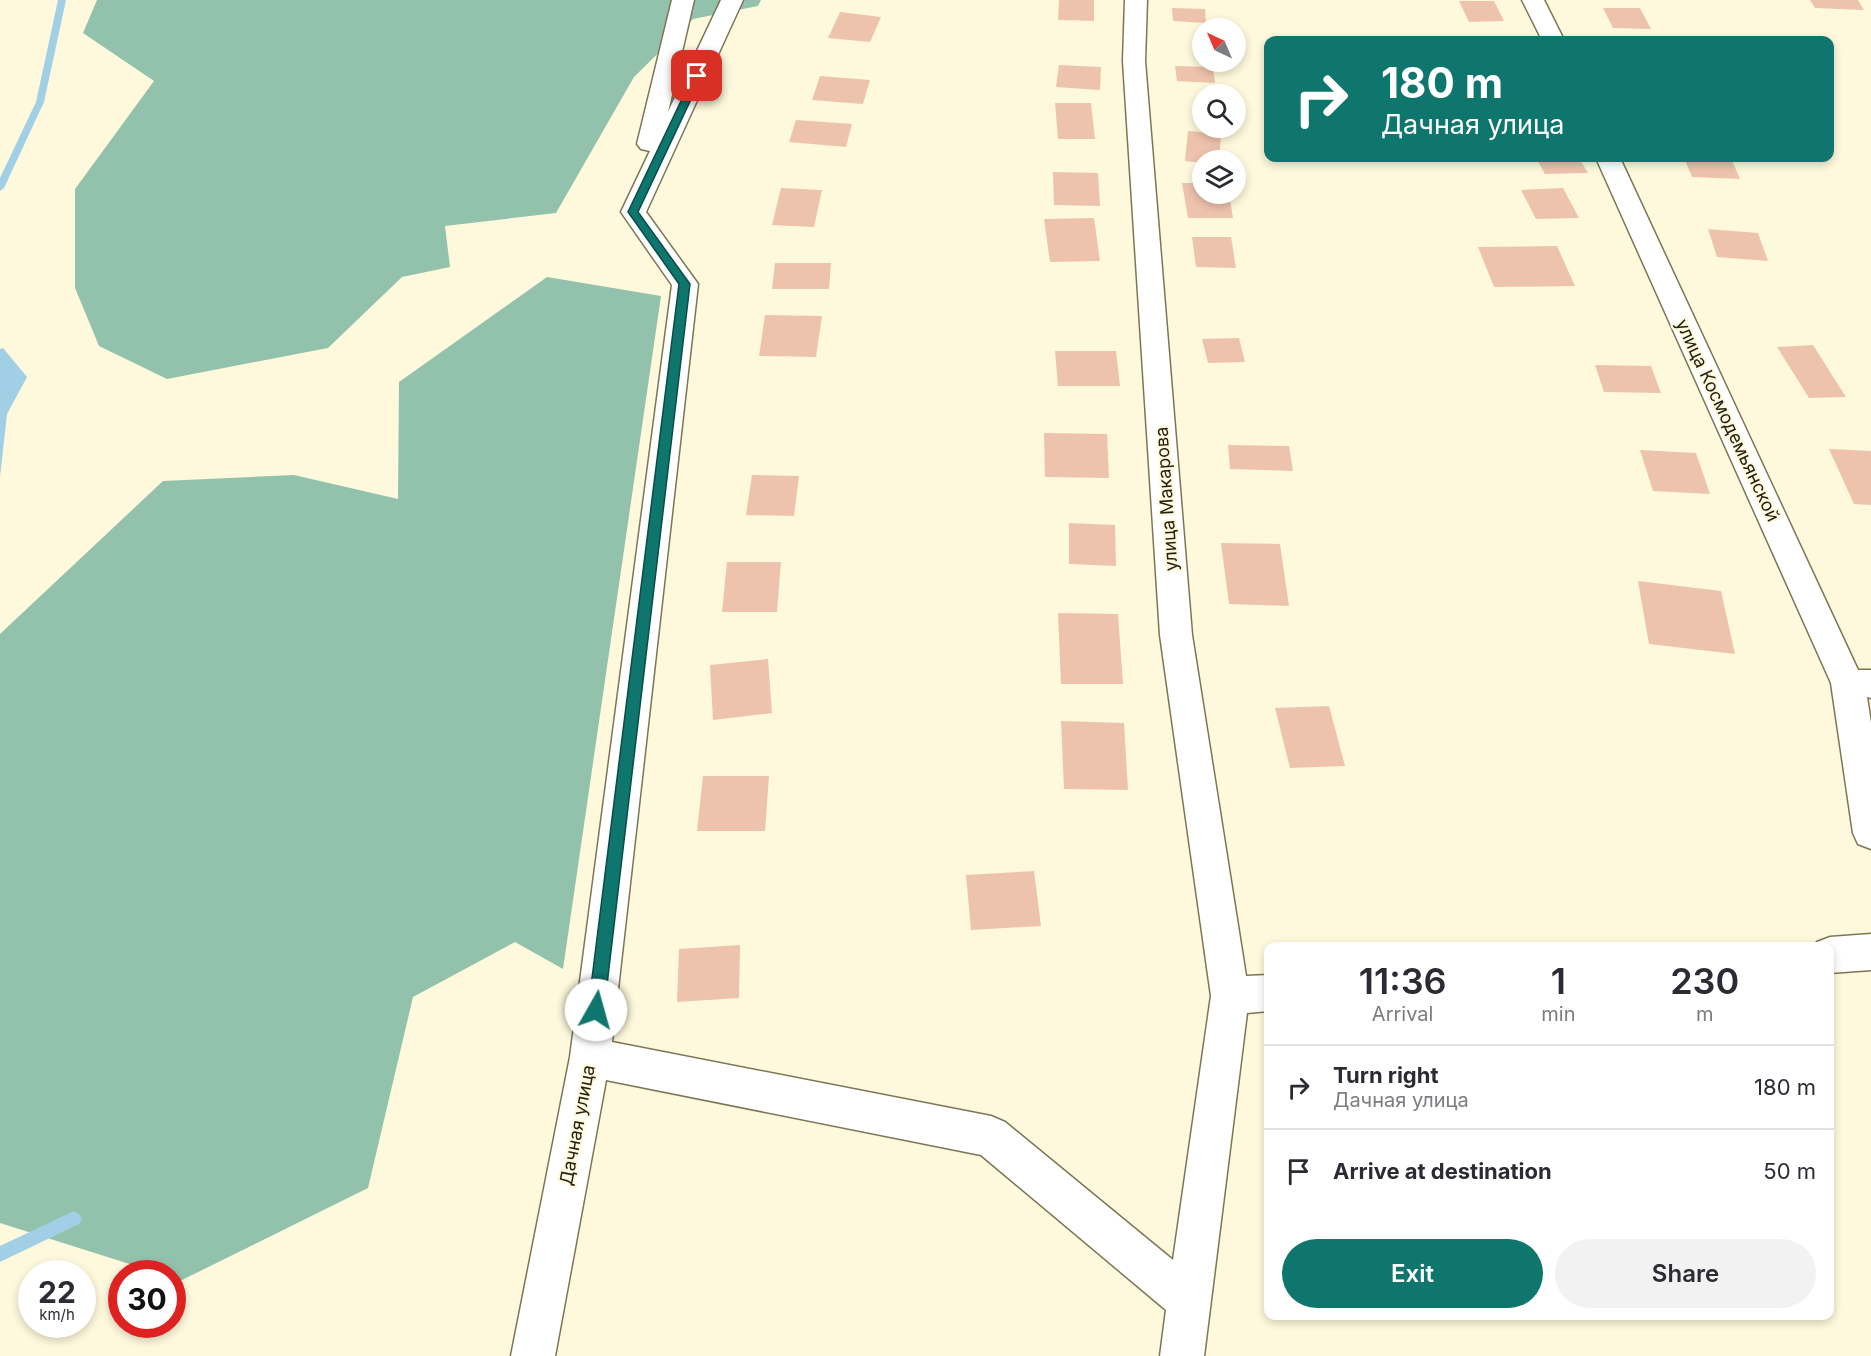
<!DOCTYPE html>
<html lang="en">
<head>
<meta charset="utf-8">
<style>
	body { margin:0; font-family:Inter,sans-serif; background:#f2f2f3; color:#2b2b33; height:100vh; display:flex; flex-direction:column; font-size:22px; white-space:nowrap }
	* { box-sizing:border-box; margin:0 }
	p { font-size:20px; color:#7c7c81 }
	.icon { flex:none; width:33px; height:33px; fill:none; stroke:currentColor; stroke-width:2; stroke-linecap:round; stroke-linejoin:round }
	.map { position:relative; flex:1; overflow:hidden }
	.sheet { position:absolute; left:1264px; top:942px; width:570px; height:378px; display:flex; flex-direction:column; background:#fff; border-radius:12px; box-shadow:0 3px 9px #0003 }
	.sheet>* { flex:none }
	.top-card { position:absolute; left:1264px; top:36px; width:570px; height:126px; border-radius:12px; box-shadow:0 3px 9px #0003; background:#0f766e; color:#fff; overflow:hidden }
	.needle { width:39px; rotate:316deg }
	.buttons { position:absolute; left:1192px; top:18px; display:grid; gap:12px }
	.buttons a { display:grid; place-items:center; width:54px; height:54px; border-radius:50%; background:#fff; box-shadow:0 3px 9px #0003; font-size:30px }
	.speed { position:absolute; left:18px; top:1260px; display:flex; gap:12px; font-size:30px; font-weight:700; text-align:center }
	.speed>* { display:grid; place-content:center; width:78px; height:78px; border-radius:50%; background:#fff; box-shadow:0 3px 9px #0003; line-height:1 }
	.speed small { font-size:15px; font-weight:400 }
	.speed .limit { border:9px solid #d22; background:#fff; color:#111 }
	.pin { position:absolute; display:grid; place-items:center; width:51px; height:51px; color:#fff; margin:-26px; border-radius:12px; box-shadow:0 3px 9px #0006 }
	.me { position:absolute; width:66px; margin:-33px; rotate:7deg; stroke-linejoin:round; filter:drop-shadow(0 0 4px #0008) }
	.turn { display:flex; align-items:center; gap:21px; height:126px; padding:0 18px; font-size:27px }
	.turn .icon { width:78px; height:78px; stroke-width:2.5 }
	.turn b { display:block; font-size:42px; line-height:51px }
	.eta { display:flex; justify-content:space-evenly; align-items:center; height:102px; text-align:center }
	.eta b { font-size:36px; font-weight:600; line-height:42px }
	.cta { display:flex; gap:12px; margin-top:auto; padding:12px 18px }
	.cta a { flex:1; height:69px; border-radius:36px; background:#0f766e; color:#fff; font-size:24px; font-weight:600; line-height:69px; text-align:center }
	.cta a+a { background:#f2f2f3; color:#2b2b33 }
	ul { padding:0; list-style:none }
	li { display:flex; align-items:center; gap:18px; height:84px; padding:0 18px; border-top:2px solid #e1e1e2 }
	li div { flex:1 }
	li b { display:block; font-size:22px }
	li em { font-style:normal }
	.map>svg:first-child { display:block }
	.forest { fill:#93c2ac }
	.water { fill:#a1cfe6 }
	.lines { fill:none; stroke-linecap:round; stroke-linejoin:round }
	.stream { fill:#a1cfe6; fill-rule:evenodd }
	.building { fill:#eec3ad }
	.street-casing { stroke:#7d7655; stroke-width:3 }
	.street { fill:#fff; fill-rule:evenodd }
	.route { fill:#0f766e; stroke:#0a4d48; stroke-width:1.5 }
	.labels { text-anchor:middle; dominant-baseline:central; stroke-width:4.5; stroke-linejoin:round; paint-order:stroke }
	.street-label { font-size:18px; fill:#232013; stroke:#fef9dc }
</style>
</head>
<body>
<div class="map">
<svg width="1871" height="1356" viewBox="0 0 1871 1356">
	<rect width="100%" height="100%" fill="#fef9dc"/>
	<g class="forest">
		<polygon points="97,0 761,0 758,6 693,19 634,77 556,213 445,226 450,267 402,277 328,348 167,379 99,346 75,288 75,189 154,81 83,33"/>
		<polygon points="547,277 661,296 563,969 515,942 413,997 368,1188 180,1281 173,1278 172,1274 158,1273 0,1223 0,634 163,481 294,475 398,499 399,382"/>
	</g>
	<polygon class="water" points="3,348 27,377 7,414 0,477 0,349"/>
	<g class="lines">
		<g class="stream">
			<polygon points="58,0 66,0 44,102 4,188 0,191 0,178 36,102"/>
			<polygon points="74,1211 79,1214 82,1219 79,1224 0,1262 0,1246"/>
		</g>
	</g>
	<g class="building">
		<polygon points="1059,0 1094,0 1094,21 1058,20"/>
		<polygon points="1810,0 1858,0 1864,10 1815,8"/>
		<polygon points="1459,1 1494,1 1504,21 1469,22"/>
		<polygon points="1172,8 1205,9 1206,23 1173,21"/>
		<polygon points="1603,8 1640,8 1651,29 1613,28"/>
		<polygon points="840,12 881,17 870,42 828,38"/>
		<polygon points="1059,65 1101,67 1100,90 1056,87"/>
		<polygon points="1175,66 1213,67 1215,83 1177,81"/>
		<polygon points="820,76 870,80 863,104 812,100"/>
		<polygon points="1055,103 1091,103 1095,139 1058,139"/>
		<polygon points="796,120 852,124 846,147 789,142"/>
		<polygon points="1188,131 1221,134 1219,160 1203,160 1203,163 1185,161"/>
		<polygon points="1536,158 1579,158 1588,173 1545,174"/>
		<polygon points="1684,158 1731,158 1740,179 1692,177"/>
		<polygon points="1053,172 1098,173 1100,206 1054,205"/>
		<polygon points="1182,183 1203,183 1203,194 1229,194 1233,218 1188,218"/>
		<polygon points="781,188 822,190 814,227 772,225"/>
		<polygon points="1563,188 1579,218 1536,219 1521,190"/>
		<polygon points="1094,218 1100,261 1050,262 1044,219"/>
		<polygon points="1708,229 1758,233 1768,261 1717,257"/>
		<polygon points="1192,237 1231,237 1236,268 1196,267"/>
		<polygon points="1557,246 1575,286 1494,287 1478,247"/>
		<polygon points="775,263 831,263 829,289 772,289"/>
		<polygon points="765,315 822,316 816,357 759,356"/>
		<polygon points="1239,338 1245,362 1208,363 1202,339"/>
		<polygon points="1813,345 1846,397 1809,398 1777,347"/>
		<polygon points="1055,351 1116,351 1120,386 1058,386"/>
		<polygon points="1595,365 1651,366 1661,393 1604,392"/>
		<polygon points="1044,433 1107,434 1109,478 1045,477"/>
		<polygon points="1228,445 1289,446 1293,471 1230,469"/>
		<polygon points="1829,449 1871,451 1871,505 1854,504"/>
		<polygon points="1640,450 1696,453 1710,494 1653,491"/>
		<polygon points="752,475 799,476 794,516 746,515"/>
		<polygon points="1069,523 1115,525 1116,566 1069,564"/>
		<polygon points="1221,543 1280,544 1289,606 1229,604"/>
		<polygon points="727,562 781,562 777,612 722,612"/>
		<polygon points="1638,581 1721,591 1735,654 1649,644"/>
		<polygon points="1058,613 1118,614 1123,684 1061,684"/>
		<polygon points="768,659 772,713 713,720 710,665"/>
		<polygon points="1329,706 1345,766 1290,768 1275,708"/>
		<polygon points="1061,721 1124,723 1128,790 1064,789"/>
		<polygon points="703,776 769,776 765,831 697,831"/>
		<polygon points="1034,871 1041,926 971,930 966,875"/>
		<polygon points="740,945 739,998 677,1002 679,949"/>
	</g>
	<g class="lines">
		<defs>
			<g id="street">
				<polygon points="672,0 694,0 668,112 721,0 743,0 646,212 698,284 612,1042 991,1116 1005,1122 1173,1260 1211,996 1160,635 1123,61 1125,0 1147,0 1145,61 1192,635 1246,976 1269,975 1269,1011 1247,1013 1204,1356 1160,1356 1166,1310 981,1155 606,1080 555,1356 511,1356 570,1057 672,285 621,212 650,151 641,149 637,144"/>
				<polygon points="1522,0 1544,0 1564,40 1542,40"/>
				<polygon points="1596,158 1620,158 1858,670 1871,670 1871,698 1867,697 1871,723 1871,849 1858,844 1853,833 1831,683"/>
				<polygon points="1871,934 1871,970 1830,973 1830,946 1815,946 1817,942 1830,937"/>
			</g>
		</defs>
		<use href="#street" class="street-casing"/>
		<use href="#street" class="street"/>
	</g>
	<polygon class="route" points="694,74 702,76 638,212 690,284 604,1010 602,1016 596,1018 591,1016 588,1010 679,284 628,212"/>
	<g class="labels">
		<g class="street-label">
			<text transform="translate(1728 420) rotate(65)">улица Космодемьянской</text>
			<text transform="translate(1166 499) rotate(-94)">улица Макарова</text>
			<text transform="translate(577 1125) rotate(-79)">Дачная улица</text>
		</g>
	</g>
</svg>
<div class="buttons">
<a><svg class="needle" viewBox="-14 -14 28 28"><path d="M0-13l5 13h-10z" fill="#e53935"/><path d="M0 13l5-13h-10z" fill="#7c7c81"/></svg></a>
<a><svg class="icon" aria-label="search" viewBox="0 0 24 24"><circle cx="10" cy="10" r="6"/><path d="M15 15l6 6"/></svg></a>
<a><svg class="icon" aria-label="layers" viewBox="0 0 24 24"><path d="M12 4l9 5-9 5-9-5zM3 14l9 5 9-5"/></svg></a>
</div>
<div class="speed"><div>22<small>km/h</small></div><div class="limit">30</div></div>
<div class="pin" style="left:697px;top:76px;background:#d93025"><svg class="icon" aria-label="arrive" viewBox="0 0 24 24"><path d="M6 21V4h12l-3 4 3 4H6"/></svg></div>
<svg class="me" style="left:596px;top:1010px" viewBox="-20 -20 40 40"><circle r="19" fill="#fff"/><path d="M0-13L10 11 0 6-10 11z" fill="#0f766e"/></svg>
<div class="top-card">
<div class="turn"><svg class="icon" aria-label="right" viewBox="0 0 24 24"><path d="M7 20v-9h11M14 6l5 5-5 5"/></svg><div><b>180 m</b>Дачная улица</div></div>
</div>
<section class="sheet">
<div class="eta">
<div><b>11:36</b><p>Arrival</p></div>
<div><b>1</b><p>min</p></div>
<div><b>230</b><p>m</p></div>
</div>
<ul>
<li><svg class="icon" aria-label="right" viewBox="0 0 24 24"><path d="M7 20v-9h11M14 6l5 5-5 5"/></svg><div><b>Turn right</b><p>Дачная улица</p></div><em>180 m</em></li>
<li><svg class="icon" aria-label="arrive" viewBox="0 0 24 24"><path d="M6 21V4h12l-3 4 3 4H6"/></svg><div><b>Arrive at destination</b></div><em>50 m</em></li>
</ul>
<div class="cta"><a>Exit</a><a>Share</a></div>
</section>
</div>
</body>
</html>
